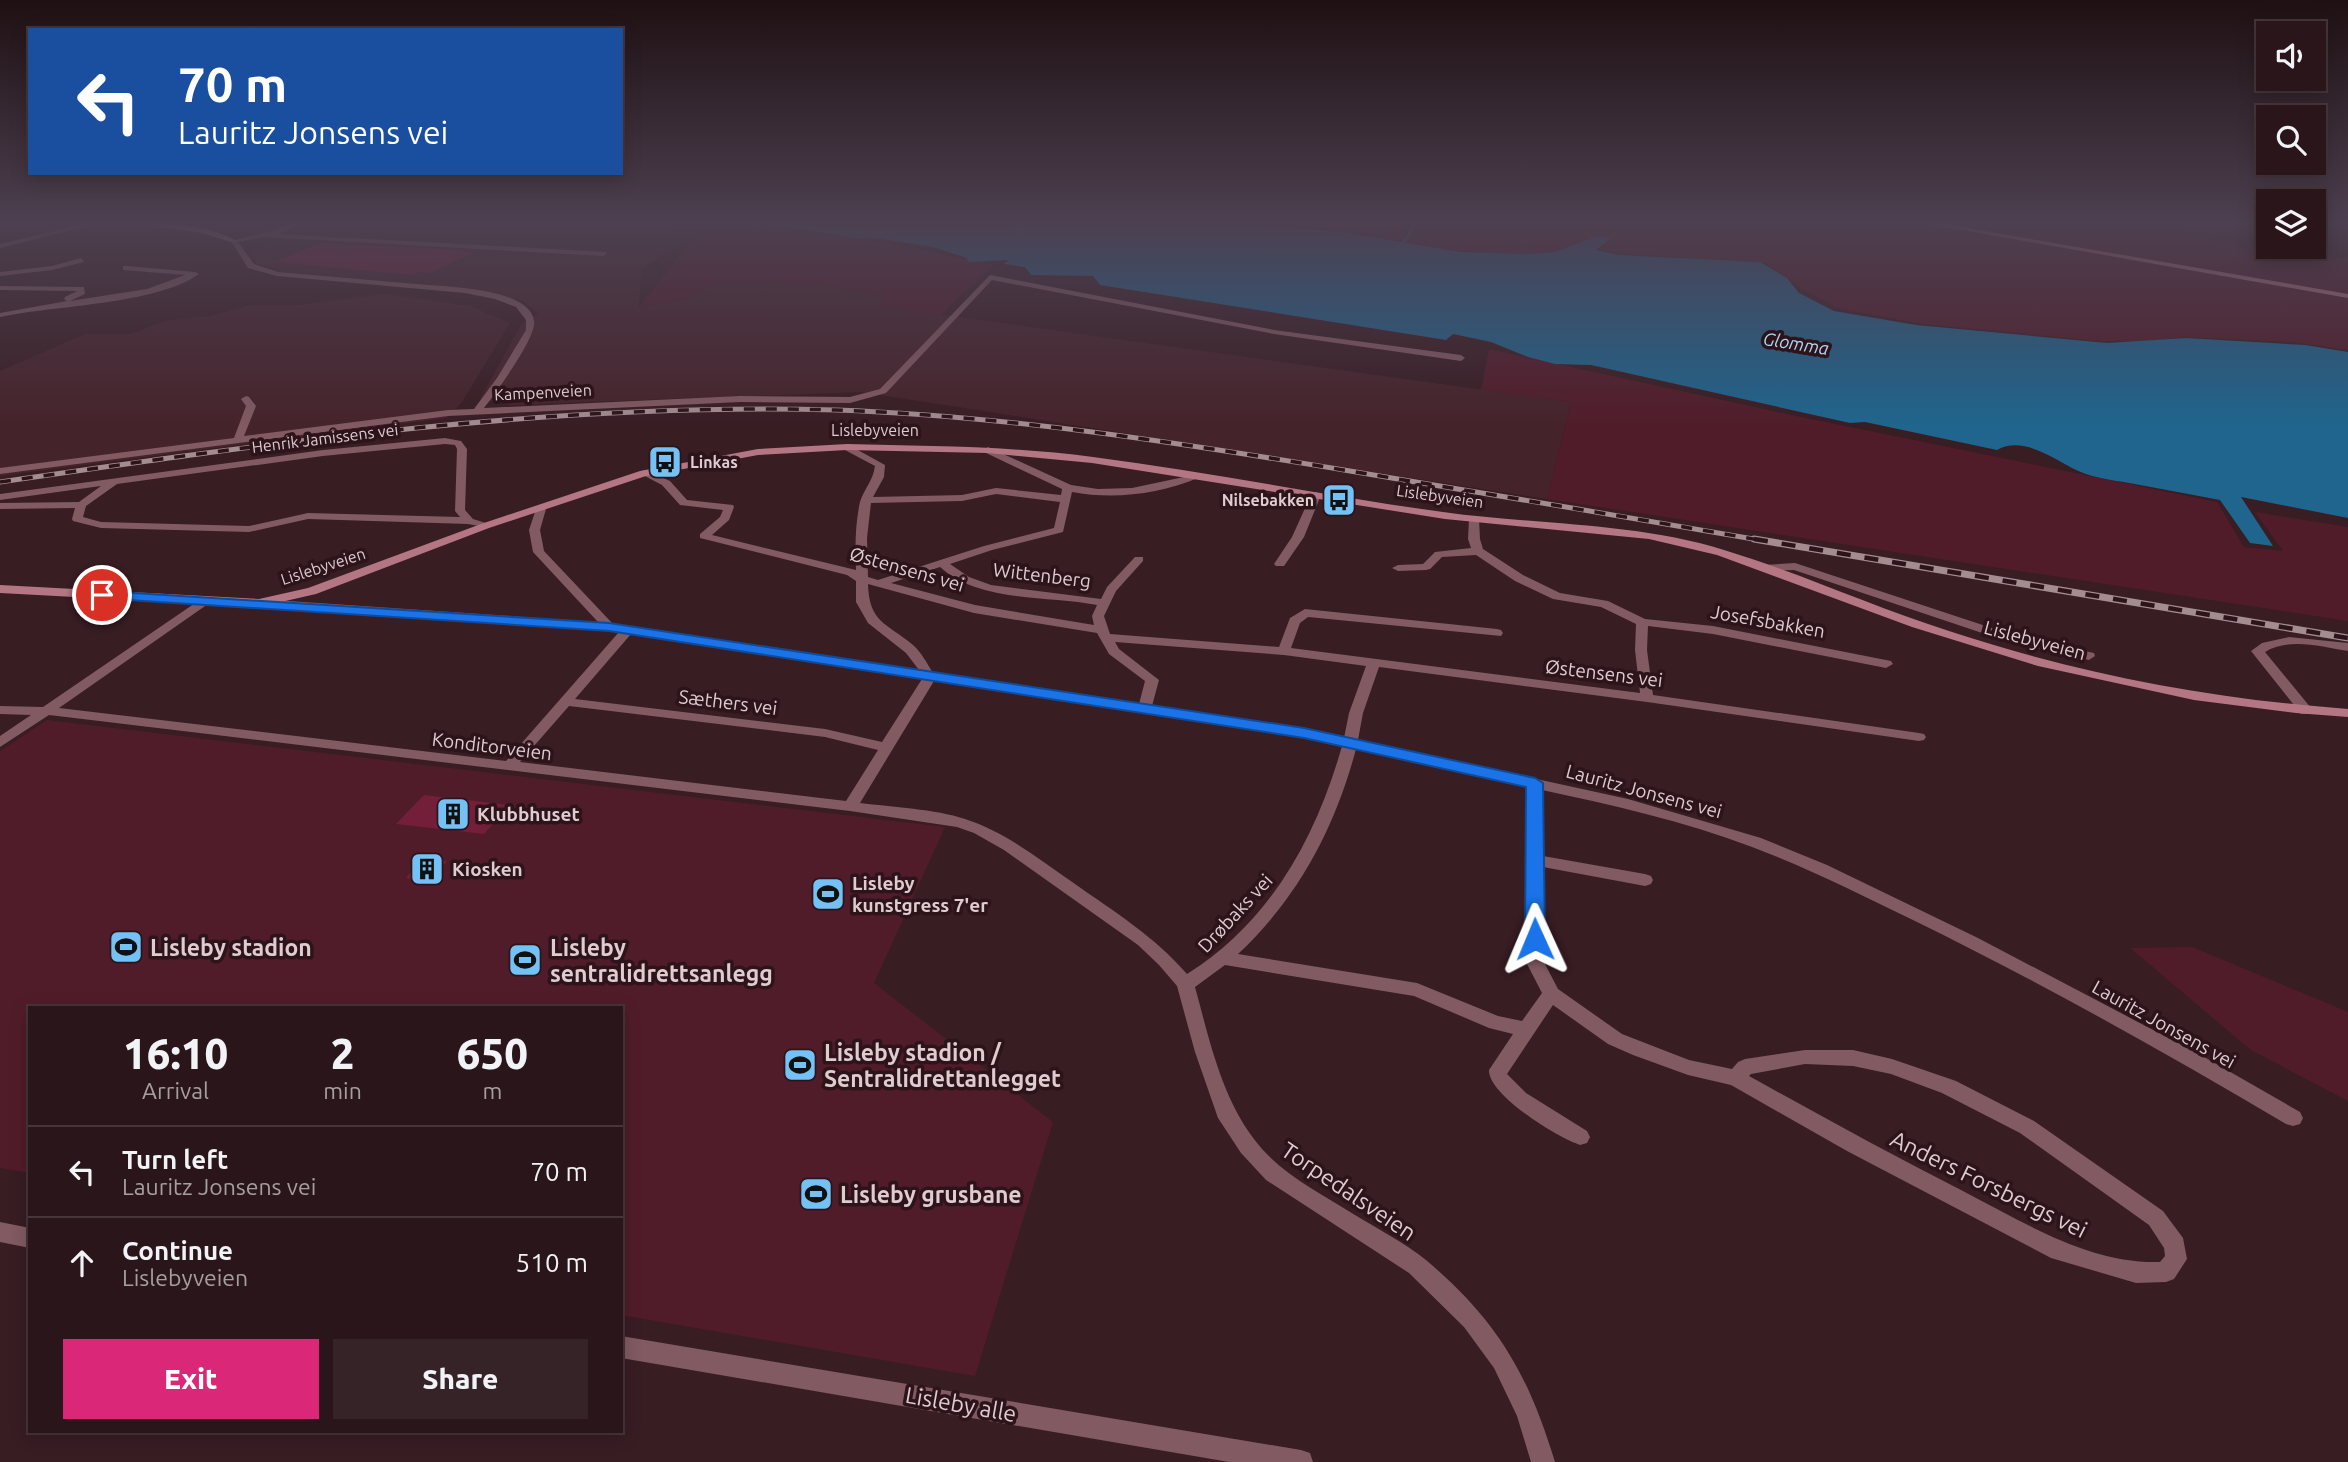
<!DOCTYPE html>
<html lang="en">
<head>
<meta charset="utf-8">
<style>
	body { margin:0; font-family:Ubuntu,sans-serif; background:#362327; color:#f1f3f6; height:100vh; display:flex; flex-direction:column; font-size:26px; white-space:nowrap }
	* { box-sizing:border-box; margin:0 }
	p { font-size:23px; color:#a59fa2 }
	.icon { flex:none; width:38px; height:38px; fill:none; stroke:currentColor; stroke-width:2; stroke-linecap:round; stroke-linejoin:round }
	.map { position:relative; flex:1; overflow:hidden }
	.details { position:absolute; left:28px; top:1006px; width:595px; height:427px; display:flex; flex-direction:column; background:#2a161a; border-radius:0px; box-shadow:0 4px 18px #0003,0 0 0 2px #463539 }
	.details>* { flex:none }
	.hud { position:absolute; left:28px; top:28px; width:595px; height:147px; border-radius:0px; box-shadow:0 4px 18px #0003,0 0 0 2px #463539; background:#1a4fa0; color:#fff; overflow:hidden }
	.buttons { position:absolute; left:2256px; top:21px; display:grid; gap:14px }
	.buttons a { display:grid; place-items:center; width:70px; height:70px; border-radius:0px; background:#2a161a; box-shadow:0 4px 18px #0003,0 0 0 2px #463539; font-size:35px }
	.pin { position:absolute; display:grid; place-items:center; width:60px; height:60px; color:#fff; margin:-30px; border:4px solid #fff; border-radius:50%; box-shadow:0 2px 7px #0007 }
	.me { position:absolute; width:77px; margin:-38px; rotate:359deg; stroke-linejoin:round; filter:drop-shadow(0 0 5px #0008) }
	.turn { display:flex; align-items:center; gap:24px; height:147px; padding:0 35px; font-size:32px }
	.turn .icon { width:91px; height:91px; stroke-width:2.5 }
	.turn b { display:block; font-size:49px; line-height:60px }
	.eta { display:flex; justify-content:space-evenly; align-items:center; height:119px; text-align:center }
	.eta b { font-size:42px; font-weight:800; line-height:49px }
	.button { display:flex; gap:14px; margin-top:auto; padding:14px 35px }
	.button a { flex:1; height:80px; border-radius:0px; background:#db2777; color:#fff; font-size:28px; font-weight:800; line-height:80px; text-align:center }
	.button a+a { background:#362327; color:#f1f3f6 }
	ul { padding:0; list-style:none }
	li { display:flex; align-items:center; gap:21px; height:91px; padding:0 35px; border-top:2px solid #463539 }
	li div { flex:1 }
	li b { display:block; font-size:26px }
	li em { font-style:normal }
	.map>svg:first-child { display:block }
	.built { fill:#45232b }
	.green { fill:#511c2a }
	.water { fill:#1f658e }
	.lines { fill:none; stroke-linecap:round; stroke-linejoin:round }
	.stream { stroke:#1f658e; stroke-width:2.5 }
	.building { fill:#731f3a }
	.street { fill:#815a62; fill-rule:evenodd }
	.secondary { fill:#b47683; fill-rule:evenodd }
	.rail-far1-casing { stroke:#a38d91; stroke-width:5 }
	.rail-casing { stroke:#a38d91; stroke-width:7 }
	.rail-far1 { stroke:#2d141a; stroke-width:3.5; stroke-dasharray:11; stroke-linecap:butt }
	.rail { stroke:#2d141a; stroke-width:4.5; stroke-dasharray:14; stroke-linecap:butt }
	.route { fill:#1a73e8; stroke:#114b97; stroke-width:2 }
	.labels { text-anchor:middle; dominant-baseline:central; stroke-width:7; stroke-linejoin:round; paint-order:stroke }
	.far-street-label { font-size:16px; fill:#dfcccf; stroke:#2d141a }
	.far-poi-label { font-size:16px; font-weight:bold; fill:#dfcccf; stroke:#2d141a; text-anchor:start }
	.far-water-label { font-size:18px; font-style:italic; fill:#aed7f4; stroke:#2d141a }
	.street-label { font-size:19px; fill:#dfcccf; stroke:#2d141a }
	.poi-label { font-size:19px; font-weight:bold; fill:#dfcccf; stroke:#2d141a; text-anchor:start }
	.near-poi-label { font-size:23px; font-weight:bold; fill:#dfcccf; stroke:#2d141a; text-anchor:start }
	.near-street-label { font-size:23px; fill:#dfcccf; stroke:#2d141a }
</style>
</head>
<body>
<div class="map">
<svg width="2348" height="1462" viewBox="0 0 2348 1462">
	<rect width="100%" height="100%" fill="#381d23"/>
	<g class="built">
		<polygon points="339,222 542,222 635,229 639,227 695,235 642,268 639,307 691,298 713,282 758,282 834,287 886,297 880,306 1571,402 1547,499 861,392 510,405 480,399 522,323 538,314 523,301 478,289 287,272 258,264 248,253 296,229"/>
		<polygon points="1249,222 1405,222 1401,229 1378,234 1273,224 1271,226"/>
		<polygon points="385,294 470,306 510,323 462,402 447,418 0,476 0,371 85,334 131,334 164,321 210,316 251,305 297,305"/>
	</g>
	<g class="green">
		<polygon points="597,222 715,223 883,242 993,265 941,315 879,306 886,297 834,287 758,282 713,282 691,298 639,307 697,234"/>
		<path d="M1405,222H2148L2263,253L2344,259L2348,257V350L2292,342L2183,337L2153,341H2098L1923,324L1837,308L1801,288L1766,262L1633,255L1601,250L1611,238C1586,234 1573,249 1550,252C1498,260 1440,248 1390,238Z"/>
		<polygon points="1489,349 1801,417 2217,502 2244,547 2283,551 2255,512 2348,527 2348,621 1547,499 1571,402 1481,390"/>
		<polygon points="47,720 945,827 874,983 1053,1122 975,1376 621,1315 621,1008 30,1008 30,1173 0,1168 0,751"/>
		<polygon points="2192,947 2348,1012 2348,1101 2251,1050 2130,948"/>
	</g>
	<path class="water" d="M714,222H1249L1354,234L1461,252L1529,254L1555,252L1597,236L1611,238L1596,250L1619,255L1760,262L1787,278L1799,293L1834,311L1916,325L2107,343L2186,338L2305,345L2348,352V518L2241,497L2273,546L2250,543L2220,500C2190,494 2160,489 2129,483C2111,480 2088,477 2072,468C2051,457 2022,436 1997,450L1865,422L1850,423L1591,365L1555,364L1528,357L1491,342L1453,334L1446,340L1100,285L1093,276L1031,275L1025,267L1004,264L1009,260L968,262L967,258L933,247L871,237L856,238L794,228Z"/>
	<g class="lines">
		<polyline class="stream" points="1403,243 1416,222"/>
	</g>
	<g class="building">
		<polygon points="322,243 454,250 473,253 430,273 419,272 413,275 275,262"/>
		<polygon points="424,795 509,805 484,834 396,824"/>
		<polygon points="424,858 447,861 429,881 406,878"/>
	</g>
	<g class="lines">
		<g class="street">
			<polygon points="91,222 103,222 0,248 0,244"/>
			<path d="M294,222H324L297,226L279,234L607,252L604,256L264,237L238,242L254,264L278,272C324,276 371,280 417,284C449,287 483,287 513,299C522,303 533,310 534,321C537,337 495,394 484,408L740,396L850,397L880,389L990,275L1274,330L1461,355L1465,358L1461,361L1274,334L992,280L886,393L850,403L740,402L448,416L0,474V468L234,438L246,406L241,399L246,396L249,397L256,406L244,436L448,410L474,409L497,378L526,330V320L516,307L495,299L465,293L277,276L248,268L231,241L275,230Z"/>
			<polygon points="81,258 84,262 52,270 0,276 0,272 52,266"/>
			<path d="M126,266L195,272L199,274C155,305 55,305 0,317V313L67,301L64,299L65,297L77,291L0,290V286L84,287L85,294L70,301L147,289L185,275L123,270V266Z"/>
			<path d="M445,438L461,441L467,449L465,510L473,519L489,524V528L468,524L308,519L249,532L101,528L73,521L72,519L75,508L0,509V503L79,502L101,486L0,500V494L323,450ZM445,444L455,445L457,449L455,511L460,517L308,513L249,526L101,522L83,517L86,506L117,484L323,456Z"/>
			<path d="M847,444L885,465L884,477L873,497L962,495L996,488L1061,495L1062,489L984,452L983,450L988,447L1071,485L1098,489L1132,488L1198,474V478C1159,494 1114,500 1072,492L1063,532L992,550L950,564L969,577L991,585L1101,599L1107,587L1135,557H1143V561L1116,591L1104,616L1110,634L1279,647L1290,618L1305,609L1497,629L1501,630L1503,633L1501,636L1308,617L1300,623L1291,648L1640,693L1635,650L1636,624L1601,607L1553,599L1515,581L1476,555L1442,557L1430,569L1426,570L1398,571L1392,568L1398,565L1423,564L1435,552L1471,548L1468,539L1469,519L1474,516L1479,519L1480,539L1483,549L1523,575L1560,593L1608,601L1645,619L1713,626L1891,661L1893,664L1886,668L1713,634L1648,626L1647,650L1653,695L1919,733L1924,734L1926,737L1924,740L1919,741L1647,702L1379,667L1363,713L1358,740L1628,799L1761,838L1827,865L1978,938L2199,1054L2300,1112L2303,1118L2300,1124L2293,1126L2286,1124C2165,1052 2041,983 1915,921C1861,895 1808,868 1752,847C1684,821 1612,805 1542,790L1543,856L1645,874L1651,876L1653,880L1651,884L1645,886L1543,867L1545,964L1558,989L1622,1034L1689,1060L1732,1069L1738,1062L1745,1059L1805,1050H1853L1892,1059L1956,1081L2034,1121L2163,1211L2183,1238L2187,1259L2174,1279L2166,1282L2136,1283L2051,1258L1847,1151L1731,1085L1688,1075L1633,1055L1608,1044L1553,1005L1507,1074L1526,1093L1587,1131L1590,1137L1587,1143L1580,1145C1558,1138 1488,1095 1489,1070L1513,1034L1489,1028L1414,996L1225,965L1195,987C1209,1038 1221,1096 1254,1139C1279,1173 1319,1192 1355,1215C1378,1229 1405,1243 1426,1260C1498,1321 1528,1374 1555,1462H1531L1517,1416L1494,1368L1464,1327L1409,1273L1266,1180L1241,1153L1218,1118L1195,1052L1177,986L1159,965L1138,945L1004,850L974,833L957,827L850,811L49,715L0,747V736L31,715L0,714V706L43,707L204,597L210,601L208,604L59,708L506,761L619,632L259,607L253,603L259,599L598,622L533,552L529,530L536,509L541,506L546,509L540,530L544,551L613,624L919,670L906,653L868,623L856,602V581L847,575L700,538V534L720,517L723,510L680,505L662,485L639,473L644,470L648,471L670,481L687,500L733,505L734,507L729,520L712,535L856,570C855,548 855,524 860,502C864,489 873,481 875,466L843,449L842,447ZM996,494L1060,502L1054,528L984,546L878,580L868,577L867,538L871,503L962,501ZM940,567C980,603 1047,595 1097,605L1092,616L1094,625L975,605L891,583ZM868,584L974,613L1097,633L1109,654L1145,681L1139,704L933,673C927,663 921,652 913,645C887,623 869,623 868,584ZM631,634L922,679L882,742L825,729L575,699ZM1115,642L1284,655L1366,666L1349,713L1344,738L1304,729L1152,706L1159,680L1119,649ZM934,681L1304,737L1342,746C1316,838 1270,922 1187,974C1155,937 1115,912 1075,884C1040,860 1006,832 965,819C935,809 892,807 860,803ZM569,706L825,737L878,750L846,801L520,762ZM1356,749L1528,787L1527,964L1542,993L1522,1021L1498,1016L1417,983L1238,954C1298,898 1335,828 1356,749ZM1805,1064L1853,1066L1891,1074L1942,1093L2020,1133L2149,1225L2164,1248L2165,1256L2160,1262C2089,1264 2023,1222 1961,1190C1890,1154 1819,1115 1749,1076L1751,1074Z"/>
			<polygon points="1316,492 1321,495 1304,537 1284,566 1276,566 1274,564 1292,537 1311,495"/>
			<polygon points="1795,563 2016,636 2094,653 2095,656 2089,660 2009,642 1794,570 1764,571 1758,568 1764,565"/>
			<path d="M2289,637L2348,643V651C2322,647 2289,637 2265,652L2311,708L2313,711L2311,714H2301L2251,651L2262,643Z"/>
			<polygon points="0,1222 30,1228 30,1248 0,1242"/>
			<polygon points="621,1336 1301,1450 1310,1453 1313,1462 1229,1462 621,1358"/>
		</g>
		<g class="secondary">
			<path d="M127,222C162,222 207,224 237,241L234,243L202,233Z"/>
			<polygon points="1917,222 1933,222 2348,294 2348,298"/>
			<path d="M847,444C929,446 1011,446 1093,457C1210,472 1326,496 1443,512C1536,525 1633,522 1724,550C1800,573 1873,607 1949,631C2079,674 2212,699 2348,709V717L2296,713L2194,700L2038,666L1912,627L1717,555L1649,539L1445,519L1092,463L988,453L847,450L758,455L646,476L489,528L316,594L259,607L0,593V585L259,599L308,588L481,524L640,471L758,449Z"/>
		</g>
		<defs>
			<path id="rail-far1" d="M0,482C277,442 555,402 836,410C1009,416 1180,443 1350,471C1488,494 1627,517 1765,541"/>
			<polyline id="rail" points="1754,539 2348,638"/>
		</defs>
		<use href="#rail-far1" class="rail-far1-casing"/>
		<use href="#rail" class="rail-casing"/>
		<use href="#rail-far1" class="rail-far1"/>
		<use href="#rail" class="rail"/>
	</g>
	<linearGradient id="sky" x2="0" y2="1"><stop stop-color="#1f1013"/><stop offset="0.52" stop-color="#4d4050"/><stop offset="1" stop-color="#4d4050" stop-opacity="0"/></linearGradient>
	<rect width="2348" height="427" fill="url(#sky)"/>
	<polygon class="route" points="102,591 609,623 1304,728 1535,778 1543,783 1545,939 1542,944 1528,944 1525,939 1526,787 1304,738 609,631 97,598 97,592"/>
	<defs>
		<symbol id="bus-square" viewBox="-11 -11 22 22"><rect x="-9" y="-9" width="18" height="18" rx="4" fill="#73c1f5" stroke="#2d141a"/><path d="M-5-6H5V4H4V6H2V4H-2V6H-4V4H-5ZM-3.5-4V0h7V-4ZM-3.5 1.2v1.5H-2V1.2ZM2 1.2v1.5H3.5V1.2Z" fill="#111"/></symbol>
		<symbol id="building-square" viewBox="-11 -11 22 22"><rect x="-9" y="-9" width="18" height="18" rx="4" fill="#73c1f5" stroke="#2d141a"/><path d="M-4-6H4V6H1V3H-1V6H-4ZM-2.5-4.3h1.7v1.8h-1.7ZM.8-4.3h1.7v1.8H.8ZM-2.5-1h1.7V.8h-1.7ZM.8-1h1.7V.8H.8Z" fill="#111"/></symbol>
		<symbol id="stadium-square" viewBox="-11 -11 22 22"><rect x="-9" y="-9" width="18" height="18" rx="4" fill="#73c1f5" stroke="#2d141a"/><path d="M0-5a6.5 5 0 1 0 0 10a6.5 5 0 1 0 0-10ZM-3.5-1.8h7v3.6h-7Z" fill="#111"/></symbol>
	</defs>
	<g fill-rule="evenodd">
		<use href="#bus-square" x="646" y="443" width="38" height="38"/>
		<use href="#bus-square" x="1320" y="481" width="38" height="38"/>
		<use href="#building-square" x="434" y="795" width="38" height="38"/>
		<use href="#building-square" x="408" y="850" width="38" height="38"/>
		<use href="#stadium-square" x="809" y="875" width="38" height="38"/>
		<use href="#stadium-square" x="107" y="928" width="38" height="38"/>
		<use href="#stadium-square" x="506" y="941" width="38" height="38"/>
		<use href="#stadium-square" x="781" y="1046" width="38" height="38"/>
		<use href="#stadium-square" x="797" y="1175" width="38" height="38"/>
	</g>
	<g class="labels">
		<g class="far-street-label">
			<text transform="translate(543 392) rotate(-3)">Kampenveien</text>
			<text x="875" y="430">Lislebyveien</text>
			<text transform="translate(325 438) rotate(-7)">Henrik Jamissens vei</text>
			<text transform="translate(1440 496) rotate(8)">Lislebyveien</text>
			<text transform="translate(323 566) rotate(-18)">Lislebyveien</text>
		</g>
		<g class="far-poi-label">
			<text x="690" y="462">Linkas</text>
			<text x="1314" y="500" text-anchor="end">Nilsebakken</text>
		</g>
		<g class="far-water-label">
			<text transform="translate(1796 343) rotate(9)">Glomma</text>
		</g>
		<g class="street-label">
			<text transform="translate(907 569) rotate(16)">Østensens vei</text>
			<text transform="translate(1042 575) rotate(7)">Wittenberg</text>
			<text transform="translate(1768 621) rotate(10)">Josefsbakken</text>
			<text transform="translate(2035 640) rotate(15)">Lislebyveien</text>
			<text transform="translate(1604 673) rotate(7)">Østensens vei</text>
			<text transform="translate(728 702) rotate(7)">Sæthers vei</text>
			<text transform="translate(492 746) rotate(7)">Konditorveien</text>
			<text transform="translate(1644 791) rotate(15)">Lauritz Jonsens vei</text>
			<text transform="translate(1235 913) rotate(-47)">Drøbaks vei</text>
			<text transform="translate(2164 1024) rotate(29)">Lauritz Jonsens vei</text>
		</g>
		<g class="poi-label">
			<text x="477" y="814">Klubbhuset</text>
			<text x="452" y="869">Kiosken</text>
			<text x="852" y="883">Lisleby<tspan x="852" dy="22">kunstgress 7'er</tspan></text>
		</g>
		<g class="near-poi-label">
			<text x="150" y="947">Lisleby stadion</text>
			<text x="550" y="947">Lisleby<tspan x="550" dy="26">sentralidrettsanlegg</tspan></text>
			<text x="824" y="1052">Lisleby stadion /<tspan x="824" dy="26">Sentralidrettanlegget</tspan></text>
			<text x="840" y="1194">Lisleby grusbane</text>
		</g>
		<g class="near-street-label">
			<text transform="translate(1989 1184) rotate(26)">Anders Forsbergs vei</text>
			<text transform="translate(1349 1191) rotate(34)">Torpedalsveien</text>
			<text transform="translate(961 1404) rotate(10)">Lisleby alle</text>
		</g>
	</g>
</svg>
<div class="buttons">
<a><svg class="icon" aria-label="sound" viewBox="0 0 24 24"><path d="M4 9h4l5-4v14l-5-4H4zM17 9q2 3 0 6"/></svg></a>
<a><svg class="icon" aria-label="search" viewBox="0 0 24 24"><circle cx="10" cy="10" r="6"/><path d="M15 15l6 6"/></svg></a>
<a><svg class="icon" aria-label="layers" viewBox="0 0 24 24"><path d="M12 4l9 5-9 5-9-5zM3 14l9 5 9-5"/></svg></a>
</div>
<div class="pin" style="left:102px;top:595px;background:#d93025"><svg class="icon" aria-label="arrive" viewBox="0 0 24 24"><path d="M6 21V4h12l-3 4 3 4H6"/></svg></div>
<svg class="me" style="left:1535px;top:939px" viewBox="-20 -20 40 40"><path d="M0-17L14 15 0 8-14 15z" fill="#1a73e8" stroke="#fff" stroke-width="4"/></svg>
<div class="hud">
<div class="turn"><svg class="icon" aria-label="left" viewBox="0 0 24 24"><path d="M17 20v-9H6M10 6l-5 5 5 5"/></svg><div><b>70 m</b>Lauritz Jonsens vei</div></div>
</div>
<section class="details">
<div class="eta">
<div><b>16:10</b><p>Arrival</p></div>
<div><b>2</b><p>min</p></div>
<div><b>650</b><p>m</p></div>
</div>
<ul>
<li><svg class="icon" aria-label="left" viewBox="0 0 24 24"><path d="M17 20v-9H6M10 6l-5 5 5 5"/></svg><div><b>Turn left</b><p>Lauritz Jonsens vei</p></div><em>70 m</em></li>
<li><svg class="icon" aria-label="ahead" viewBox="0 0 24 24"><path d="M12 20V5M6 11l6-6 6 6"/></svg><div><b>Continue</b><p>Lislebyveien</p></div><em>510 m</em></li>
</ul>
<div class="button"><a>Exit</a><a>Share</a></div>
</section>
</div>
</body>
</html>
